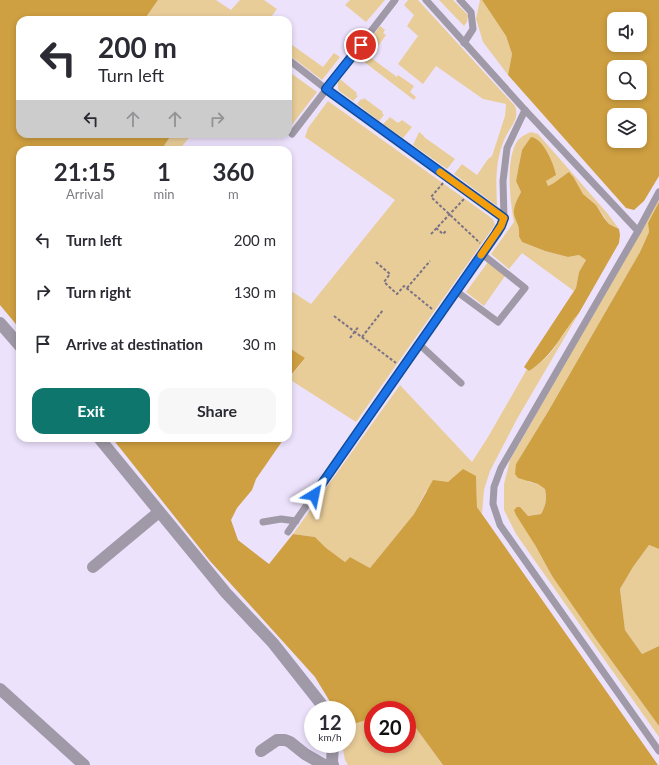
<!DOCTYPE html>
<html lang="en">
<head>
<meta charset="utf-8">
<style>
	body { margin:0; font-family:Lato,sans-serif; background:#f7f7f7; color:#2b2b33; height:100vh; display:flex; flex-direction:column; font-size:15px; white-space:nowrap }
	* { box-sizing:border-box; margin:0 }
	p { font-size:13px; color:#7c7c81 }
	.icon { flex:none; width:22px; height:22px; fill:none; stroke:currentColor; stroke-width:2; stroke-linecap:round; stroke-linejoin:round }
	.map { position:relative; flex:1; overflow:hidden }
	.panel { position:absolute; left:16px; top:146px; width:276px; height:296px; display:flex; flex-direction:column; background:#fff; border-radius:12px; box-shadow:0 2px 6px #0003 }
	.panel>* { flex:none }
	.guide { position:absolute; left:16px; top:16px; width:276px; height:122px; border-radius:12px; box-shadow:0 2px 6px #0003; background:#fff; color:#2b2b33; overflow:hidden }
	.fabs { position:absolute; left:607px; top:12px; display:grid; gap:8px }
	.fabs a { display:grid; place-items:center; width:40px; height:40px; border-radius:8px; background:#fff; box-shadow:0 2px 6px #0003; font-size:20px }
	.speed { position:absolute; left:304px; top:701px; display:flex; gap:8px; font-size:20px; font-weight:700; text-align:center }
	.speed>* { display:grid; place-content:center; width:52px; height:52px; border-radius:50%; background:#fff; box-shadow:0 2px 6px #0003; line-height:1 }
	.speed small { font-size:10px; font-weight:400 }
	.speed .limit { border:6px solid #d22; background:#fff; color:#111 }
	.pin { position:absolute; display:grid; place-items:center; width:34px; height:34px; color:#fff; margin:-17px; border:2px solid #fff; border-radius:50%; box-shadow:0 1px 4px #0007 }
	.me { position:absolute; width:44px; margin:-22px; rotate:35deg; stroke-linejoin:round; filter:drop-shadow(0 0 3px #0008) }
	.turn { display:flex; align-items:center; gap:14px; height:84px; padding:0 16px; font-size:18px }
	.turn .icon { width:52px; height:52px; stroke-width:2.5 }
	.turn b { display:block; font-size:28px; line-height:34px }
	.lanes { display:flex; align-items:center; height:38px; padding:0 16px; background:#0003; justify-content:center; gap:20px; direction:ltr }
	.lanes .off { opacity:.35 }
	.eta { display:flex; justify-content:space-evenly; align-items:center; height:68px; text-align:center }
	.eta b { font-size:24px; font-weight:700; line-height:28px }
	.cta { display:flex; gap:8px; margin-top:auto; padding:8px 16px }
	.cta a { flex:1; height:46px; border-radius:12px; background:#0f766e; color:#fff; font-size:16px; font-weight:700; line-height:46px; text-align:center }
	.cta a+a { background:#f7f7f7; color:#2b2b33 }
	ul { padding:0; list-style:none }
	li { display:flex; align-items:center; gap:12px; height:52px; padding:0 16px }
	li div { flex:1 }
	li b { display:block; font-size:15px }
	li em { font-style:normal }
	.map>svg:first-child { display:block }
	.green { fill:#e9cd99 }
	.forest { fill:#cfa041; fill-rule:evenodd }
	.lines { fill:none; stroke-linecap:round; stroke-linejoin:round }
	.path { stroke:#7b7385; stroke-width:2; stroke-dasharray:3 2; stroke-linecap:butt }
	.lane { stroke:#a09aa8; stroke-width:7 }
	.street { stroke:#a09aa8; stroke-width:12 }
	.route-casing { stroke:#114b97; stroke-width:10 }
	.route { stroke:#1a73e8; stroke-width:7 }
	.slow { stroke:#f59e0b; stroke-width:7 }
</style>
</head>
<body>
<div class="map">
<svg width="659" height="765" viewBox="0 0 659 765">
	<rect width="100%" height="100%" fill="#ede2fc"/>
	<g class="green">
		<polygon points="158,0 216,0 231,10 240,0 264,0 277,9 269,20 144,20"/>
		<polygon points="350,0 385,0 366,22 345,5"/>
		<path d="M408,0H418L515,106C520,119 510,127 505,138C495,160 496,183 497,206L454,174L462,164L477,175L488,159L492,156L505,116L506,104L483,99L436,66L423,84L398,64L418,36L407,26L414,15L404,5Z"/>
		<polygon points="439,0 453,0 468,15 467,22 464,26"/>
		<polygon points="480,0 482,0 506,36 512,54 508,75 483,42 476,19"/>
		<polygon points="380,26 385,30 383,33 386,35 370,57 397,77 398,75 414,86 410,92 416,97 414,100 363,61 365,59 359,54"/>
		<polygon points="288,42 323,67 334,53 340,57 322,80 288,54"/>
		<polygon points="288,71 317,92 291,126 288,125"/>
		<polygon points="340,79 357,93 356,95 358,96 353,101 338,90 338,82"/>
		<polygon points="364,98 383,112 382,113 384,115 379,121 357,104 361,99 362,100"/>
		<polygon points="328,101 493,219 495,225 356,422 289,379 305,358 288,347 288,289 311,304 395,200 305,137 308,128"/>
		<polygon points="390,117 398,123 402,120 412,127 403,138 383,124"/>
		<polygon points="419,132 424,136 424,137 455,159 447,169 413,145"/>
		<path d="M531,132L538,134L608,214L619,229L609,224L596,205L583,194L574,178L563,176L559,181L548,187L546,181L522,150L516,181L521,192L516,203L517,221L522,242L545,251L568,257L579,255L586,260L579,272L576,288L574,291L522,253L509,269L491,254L514,222C510,201 505,158 518,140C522,136 526,134 531,132Z"/>
		<polygon points="172,134 192,134 179,150 161,150"/>
		<path d="M659,198V202L648,223L649,232L640,252L549,410L516,464L529,482L538,484L545,489C547,499 546,505 541,514L528,516L524,512L535,545L552,576L595,638L659,726V737L516,534L504,510V484L510,460Z"/>
		<polygon points="488,262 505,276 484,306 466,292"/>
		<path d="M579,313L517,419L490,471L484,490L482,514L477,507L476,476L448,482L426,491L414,514L370,568L350,557L345,562L325,548L315,537L293,534L400,385L472,462L488,437L527,369L529,371C535,366 542,362 547,357C559,343 567,327 579,313Z"/>
		<polygon points="649,545 659,549 659,646 642,654 625,630 620,589 633,567"/>
		<polygon points="373,718 373,744 407,744 407,718 410,720 443,765 348,765 345,760 342,744 347,744 347,726"/>
	</g>
	<g class="forest">
		<polygon points="0,0 158,0 144,20 20,20 20,134 172,134 161,150 20,150 20,329 0,305"/>
		<path d="M482,0H659V176L644,201L634,210L626,208L508,75L512,54L506,36ZM614,19H640V45H614ZM614,67H640V93H614ZM614,115H640V141H614Z"/>
		<path d="M531,137C543,138 554,164 556,175L546,181L548,186C556,183 561,177 569,172L574,178L583,194L596,205L604,218L609,224L619,229L620,235L619,243L579,313C561,334 554,355 529,371L524,367L576,288L579,272L586,260L579,255L568,257L545,251L522,242L519,236C520,225 516,223 514,214C513,207 518,198 521,192L516,181L519,165L522,150Z"/>
		<path d="M659,202V549L649,545L633,567L620,589L625,630L642,654L659,646V726L595,638L552,576L535,545L516,515L514,510L517,507H520L528,516L541,514C546,505 547,499 545,489L538,484L518,478L515,474L516,464L549,410L640,252L649,232L648,223Z"/>
		<polygon points="288,347 305,358 288,379"/>
		<polygon points="112,438 280,438 283,440 256,479 252,490 237,508 231,520 238,540 269,564 293,534 315,537 326,548 345,562 350,557 370,568 414,514 433,480 448,482 463,469 476,476 477,507 658,765 443,765 410,720 407,718 407,710 373,710 373,718 347,726 347,710 335,710 315,677 210,561"/>
	</g>
	<g class="lines">
		<g class="path">
			<polyline points="443,183 431,197 480,243"/>
			<polyline points="436,228 443,234 447,230"/>
			<polyline points="431,234 464,199"/>
			<polyline points="376,262 390,274 384,282 397,294 404,286 432,309"/>
			<polyline points="407,288 430,261"/>
			<polyline points="334,316 396,363"/>
			<polyline points="362,337 383,310"/>
			<polyline points="350,338 359,326"/>
		</g>
		<g class="lane">
			<polyline points="426,0 525,110 638,231 501,468 494,487 493,504 500,525 659,751"/>
			<polyline points="460,0 471,12 473,29 464,43"/>
			<polyline points="289,60 326,89 504,218"/>
			<polyline points="292,134 395,0"/>
			<polyline points="638,231 659,192"/>
			<polyline points="456,291 498,322 525,288 482,254"/>
			<polyline points="419,344 461,383"/>
			<polyline points="263,522 281,519 296,521"/>
			<polyline points="288,532 501,226 504,218 503,181 507,148 525,110"/>
		</g>
		<g class="street">
			<polyline points="0,323 20,346"/>
			<polyline points="99,438 226,593 273,643 326,710"/>
			<polyline points="93,567 159,512"/>
			<polyline points="0,689 84,765"/>
			<polyline points="261,751 277,740 285,740 290,742 305,754 324,765"/>
			<polyline points="333,765 332,762 333,744"/>
		</g>
	</g>
	<g class="lines">
		<defs>
			<polyline id="route" points="314,495 496,234 501,226 504,218 326,89 361,45"/>
		</defs>
		<use href="#route" class="route-casing"/>
		<use href="#route" class="route"/>
		<polyline class="slow" points="440,172 504,218 501,226 481,255"/>
	</g>
</svg>
<div class="fabs">
<a><svg class="icon" aria-label="sound" viewBox="0 0 24 24"><path d="M4 9h4l5-4v14l-5-4H4zM17 9q2 3 0 6"/></svg></a>
<a><svg class="icon" aria-label="search" viewBox="0 0 24 24"><circle cx="10" cy="10" r="6"/><path d="M15 15l6 6"/></svg></a>
<a><svg class="icon" aria-label="layers" viewBox="0 0 24 24"><path d="M12 4l9 5-9 5-9-5zM3 14l9 5 9-5"/></svg></a>
</div>
<div class="speed"><div>12<small>km/h</small></div><div class="limit">20</div></div>
<div class="pin" style="left:361px;top:45px;background:#d93025"><svg class="icon" aria-label="arrive" viewBox="0 0 24 24"><path d="M6 21V4h12l-3 4 3 4H6"/></svg></div>
<svg class="me" style="left:314px;top:495px" viewBox="-20 -20 40 40"><path d="M0-17L14 15 0 8-14 15z" fill="#1a73e8" stroke="#fff" stroke-width="4"/></svg>
<div class="guide">
<div class="turn"><svg class="icon" aria-label="left" viewBox="0 0 24 24"><path d="M17 20v-9H6M10 6l-5 5 5 5"/></svg><div><b>200 m</b>Turn left</div></div>
<div class="lanes"><svg class="icon" aria-label="left" viewBox="0 0 24 24"><path d="M17 20v-9H6M10 6l-5 5 5 5"/></svg><svg class="icon off" aria-label="ahead" viewBox="0 0 24 24"><path d="M12 20V5M6 11l6-6 6 6"/></svg><svg class="icon off" aria-label="ahead" viewBox="0 0 24 24"><path d="M12 20V5M6 11l6-6 6 6"/></svg><svg class="icon off" aria-label="right" viewBox="0 0 24 24"><path d="M7 20v-9h11M14 6l5 5-5 5"/></svg></div>
</div>
<section class="panel">
<div class="eta">
<div><b>21:15</b><p>Arrival</p></div>
<div><b>1</b><p>min</p></div>
<div><b>360</b><p>m</p></div>
</div>
<ul>
<li><svg class="icon" aria-label="left" viewBox="0 0 24 24"><path d="M17 20v-9H6M10 6l-5 5 5 5"/></svg><div><b>Turn left</b></div><em>200 m</em></li>
<li><svg class="icon" aria-label="right" viewBox="0 0 24 24"><path d="M7 20v-9h11M14 6l5 5-5 5"/></svg><div><b>Turn right</b></div><em>130 m</em></li>
<li><svg class="icon" aria-label="arrive" viewBox="0 0 24 24"><path d="M6 21V4h12l-3 4 3 4H6"/></svg><div><b>Arrive at destination</b></div><em>30 m</em></li>
</ul>
<div class="cta"><a>Exit</a><a>Share</a></div>
</section>
</div>
</body>
</html>
